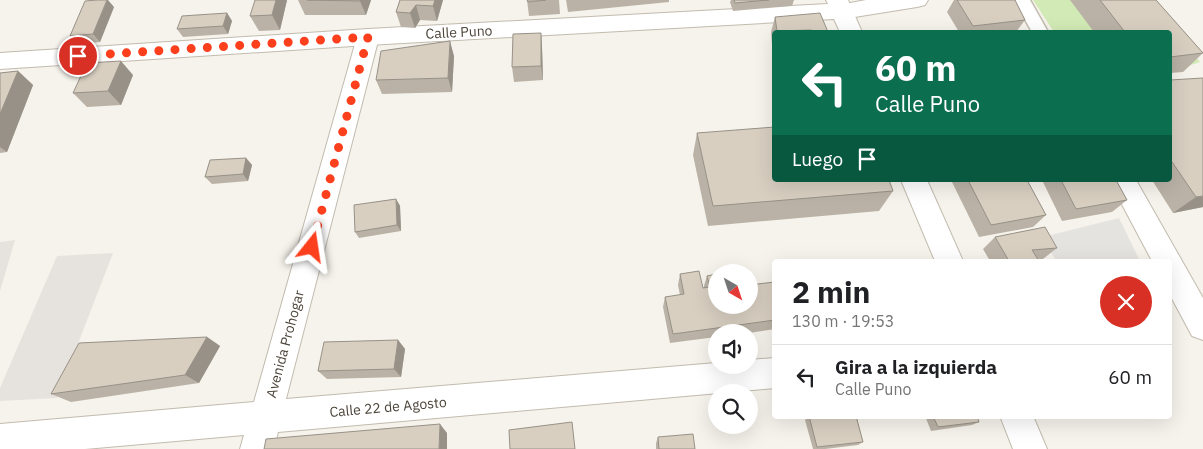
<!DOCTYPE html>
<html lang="es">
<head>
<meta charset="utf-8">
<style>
	body { margin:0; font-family:"IBM Plex Sans",sans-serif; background:#f2f2f2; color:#202124; height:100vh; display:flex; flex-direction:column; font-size:19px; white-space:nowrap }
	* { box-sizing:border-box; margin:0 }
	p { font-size:16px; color:#757577 }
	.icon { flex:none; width:28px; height:28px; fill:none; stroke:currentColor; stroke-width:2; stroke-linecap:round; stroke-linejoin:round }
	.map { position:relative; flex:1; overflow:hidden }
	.sheet { position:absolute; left:772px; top:259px; width:400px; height:160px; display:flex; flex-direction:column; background:#fff; border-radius:5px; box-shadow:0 5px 20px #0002 }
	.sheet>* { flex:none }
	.banner { position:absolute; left:772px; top:30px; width:400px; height:152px; border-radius:5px; box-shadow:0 5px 20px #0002; background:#0b6e4f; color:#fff; overflow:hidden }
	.needle { width:32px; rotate:141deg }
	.tools { position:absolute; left:708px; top:264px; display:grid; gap:10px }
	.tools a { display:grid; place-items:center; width:50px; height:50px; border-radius:50%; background:#fff; box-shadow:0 5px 20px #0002; font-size:25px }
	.pin { position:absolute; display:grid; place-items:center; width:42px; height:42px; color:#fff; margin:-21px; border:2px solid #fff; border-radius:50%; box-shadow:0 1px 5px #0007 }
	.me { position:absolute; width:55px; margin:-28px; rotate:15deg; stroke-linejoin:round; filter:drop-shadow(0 0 4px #0008) }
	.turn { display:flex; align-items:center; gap:18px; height:105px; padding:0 20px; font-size:22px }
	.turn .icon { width:65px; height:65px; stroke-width:2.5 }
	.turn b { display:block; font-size:35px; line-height:42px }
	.then { display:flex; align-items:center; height:48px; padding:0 20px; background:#0003; gap:10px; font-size:19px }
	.round { display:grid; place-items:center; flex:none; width:52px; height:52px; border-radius:26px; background:#f2f2f2 }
	.head { display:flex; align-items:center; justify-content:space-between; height:85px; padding:0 20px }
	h1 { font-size:30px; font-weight:800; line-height:38px }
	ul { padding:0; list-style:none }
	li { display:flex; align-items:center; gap:15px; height:65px; padding:0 20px; border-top:1px solid #e0e0e0 }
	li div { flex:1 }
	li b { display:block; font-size:19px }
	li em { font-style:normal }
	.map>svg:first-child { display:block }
	.industrial { fill:#e6e2dd }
	.green { fill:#d2eab5 }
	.parking { fill:#e5e3e0 }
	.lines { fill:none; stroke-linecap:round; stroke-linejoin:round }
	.pedestrian-casing { stroke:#c2bbae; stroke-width:3 }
	.minor-casing { stroke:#c2bbae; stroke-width:2 }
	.tertiary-casing { stroke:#c2bbae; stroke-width:2 }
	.pedestrian { fill:#fff; fill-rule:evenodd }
	.minor { fill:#fff; fill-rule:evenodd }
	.tertiary { fill:#fff; fill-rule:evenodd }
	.wall { fill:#bab2a6 }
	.shaded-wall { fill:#979187 }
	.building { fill:#d8cfc1; stroke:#979187 }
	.route { stroke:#fc3f1d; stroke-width:9; stroke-dasharray:0 16.2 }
	.labels { text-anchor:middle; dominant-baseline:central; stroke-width:5; stroke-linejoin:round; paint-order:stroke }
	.street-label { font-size:14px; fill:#4b4439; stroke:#fff }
</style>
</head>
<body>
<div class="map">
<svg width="1203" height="449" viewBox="0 0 1203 449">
	<rect width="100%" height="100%" fill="#f6f3ec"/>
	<g class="industrial">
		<polygon points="15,240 0,291 0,242"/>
		<polygon points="113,253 57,398 0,401 0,388 57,256"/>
	</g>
	<polygon class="green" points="1033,0 1148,0 1200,62 1170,72 1170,32 1054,32"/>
	<polygon class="parking" points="1119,218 1140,261 1056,261 1043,237"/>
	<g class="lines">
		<defs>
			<polygon id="pedestrian" points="1014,0 1030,0 1048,32 1032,32"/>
			<g id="minor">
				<polygon points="866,0 928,0 925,5 917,7 842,19 834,16 831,11 834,6"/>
				<polygon points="368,29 376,31 379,37 286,399 716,363 716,365 749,365 749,360 775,358 775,388 278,432 274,449 240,449 244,435 85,449 0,449 0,424 254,402 357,37 360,31"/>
				<polygon points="1109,180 1136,180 1203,298 1203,340 1192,336 1170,295 1170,261 1152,261"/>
			</g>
			<g id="tertiary">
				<polygon points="826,0 848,0 862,32 840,32 834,19 368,45 0,69 0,53 368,29 828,4"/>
				<polygon points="901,180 927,180 963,261 935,261"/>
				<polygon points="1000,416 1033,416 1047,449 1013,449"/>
			</g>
		</defs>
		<use href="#pedestrian" class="pedestrian-casing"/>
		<use href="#minor" class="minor-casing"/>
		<use href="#tertiary" class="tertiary-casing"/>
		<use href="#pedestrian" class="pedestrian"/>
		<use href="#minor" class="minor"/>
		<use href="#tertiary" class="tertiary"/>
	</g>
	<g class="wall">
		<polygon points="287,0 280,30 259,31 250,16"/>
		<polygon points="298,0 371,0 366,15 305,15"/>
		<polygon points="400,0 443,0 437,21 420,20 415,28 401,27 396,12"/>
		<polygon points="527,0 559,0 560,14 529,16"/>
		<polygon points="566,0 669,0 669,2 568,12"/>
		<polygon points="731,0 794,0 792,6 733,11 730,2"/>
		<polygon points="954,0 1015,0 1025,20 1016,32 959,32 947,12"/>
		<polygon points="1070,0 1156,0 1203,53 1183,72 1170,73 1170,32 1094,32"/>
		<polygon points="114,7 100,42 78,44 70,36"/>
		<polygon points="227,13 232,21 228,34 183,37 177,29"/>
		<polygon points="775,17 828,32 775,32 775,45 772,45 771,32"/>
		<polygon points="541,33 542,47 543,80 514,82 512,67"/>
		<polygon points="454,56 452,92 382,94 376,80"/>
		<polygon points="18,71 33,85 7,152 0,153 0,73"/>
		<polygon points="133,75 121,105 87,107 73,93"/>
		<polygon points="1170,80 1203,207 1173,213 1152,180 1170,180"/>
		<polygon points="697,133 893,191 879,211 708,226 693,155"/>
		<polygon points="246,158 252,165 248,181 212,184 205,177"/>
		<polygon points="951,180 1027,180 1046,215 1033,227 979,237"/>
		<polygon points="1042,180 1116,180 1127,200 1112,212 1062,221"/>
		<polygon points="396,199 400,206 401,231 359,238 355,232"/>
		<polygon points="995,237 1057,248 1043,259 1038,259 1039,261 990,261 983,249"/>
		<polygon points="680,274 703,288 704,288 704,286 707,276 716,305 775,282 775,329 749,333 716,332 716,337 670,343 663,307 665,297 680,295 678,285"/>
		<polygon points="207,337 220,346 199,383 71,402 51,394"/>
		<polygon points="398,340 405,349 401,377 327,379 318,371"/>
		<polygon points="809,416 856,416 863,442 858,445 825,449 813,449 805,420"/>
		<polygon points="925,416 977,416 979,422 972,425 931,431"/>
		<polygon points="658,437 695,449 656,449 656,443"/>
	</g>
	<g class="shaded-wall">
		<polygon points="107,0 108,0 114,7 100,42 93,34"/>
		<polygon points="276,0 287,0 280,30 272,15"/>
		<polygon points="360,0 371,0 366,15 360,1"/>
		<polygon points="435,0 443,0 437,21 433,6"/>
		<polygon points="416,5 420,20 415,28 410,13"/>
		<polygon points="227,13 232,21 228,34 223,26"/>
		<polygon points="541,33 542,47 543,80 541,66"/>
		<polygon points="450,41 454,56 452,92 448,78"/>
		<polygon points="121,61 133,75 121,105 108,91"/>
		<polygon points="18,71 33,85 7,152 0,147 0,114"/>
		<polygon points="246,158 252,165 248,181 243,174"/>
		<polygon points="1203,196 1203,207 1173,213 1196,197"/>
		<polygon points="396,199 400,206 401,231 397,225"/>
		<polygon points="207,337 220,346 199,383 185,375"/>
		<polygon points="398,340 405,349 401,377 394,369"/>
		<polygon points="440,424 447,433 447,449 439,449"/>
	</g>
	<g class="building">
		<polygon points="97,0 107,0 93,34 70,36 85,1"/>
		<polygon points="255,0 276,0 272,15 250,16"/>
		<polygon points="307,0 360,0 360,1"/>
		<polygon points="400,0 435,0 433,6 416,5 410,13 396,12"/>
		<polygon points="527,0 546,0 528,2"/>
		<polygon points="734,0 769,0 735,3"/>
		<polygon points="957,0 1015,0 1025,20 973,26"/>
		<polygon points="1100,0 1156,0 1203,53 1170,57 1170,32 1125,32"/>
		<polygon points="227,13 223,26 177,29 182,16"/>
		<polygon points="820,13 828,32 814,32 811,30 777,31 775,17"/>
		<polygon points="541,33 541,66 512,67 513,34"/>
		<polygon points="450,41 448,78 376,80 381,51"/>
		<polygon points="121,61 108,91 73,93 87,63"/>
		<polygon points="18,71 0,114 0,73"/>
		<polygon points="1203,78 1203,196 1196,197 1170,159 1170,80"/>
		<polygon points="775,127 775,180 889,180 893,191 713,206 697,133"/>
		<polygon points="246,158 243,174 205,177 210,160"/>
		<polygon points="968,180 1027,180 1046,215 991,225"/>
		<polygon points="1061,180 1116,180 1127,200 1076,209"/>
		<polygon points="396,199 397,225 355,232 354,205"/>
		<polygon points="1045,227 1057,248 1032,250 1039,261 1009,261 995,237"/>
		<polygon points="699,271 703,288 710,287 707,276 716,274 716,305 749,305 749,285 775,282 775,320 673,334 665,297 684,294 680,274"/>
		<polygon points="207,337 185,375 51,394 79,343"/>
		<polygon points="398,340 394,369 318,371 324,342"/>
		<polygon points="809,416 856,416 863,442 817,447"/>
		<polygon points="933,416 977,416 979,422 938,427"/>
		<polygon points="572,422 575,449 510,449 509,430"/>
		<polygon points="440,424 439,449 264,449 266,439"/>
		<polygon points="693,434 695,449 659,449 658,437"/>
	</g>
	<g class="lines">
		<polyline class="route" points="78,56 368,37 312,247"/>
	</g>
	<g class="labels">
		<g class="street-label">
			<text transform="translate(459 32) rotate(-3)">Calle Puno</text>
			<text transform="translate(285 344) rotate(-75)">Avenida Prohogar</text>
			<text transform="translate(388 407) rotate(-5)">Calle 22 de Agosto</text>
		</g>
	</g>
</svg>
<div class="tools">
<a><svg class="needle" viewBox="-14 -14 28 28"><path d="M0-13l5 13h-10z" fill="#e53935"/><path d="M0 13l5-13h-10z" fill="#757577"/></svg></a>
<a><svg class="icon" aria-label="sound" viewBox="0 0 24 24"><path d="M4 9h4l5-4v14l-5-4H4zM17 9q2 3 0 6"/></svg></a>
<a><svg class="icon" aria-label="search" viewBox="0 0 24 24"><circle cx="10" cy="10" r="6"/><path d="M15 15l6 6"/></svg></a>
</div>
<div class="pin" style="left:78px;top:56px;background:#d93025"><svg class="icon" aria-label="arrive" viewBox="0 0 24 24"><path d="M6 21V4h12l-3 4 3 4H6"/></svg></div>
<svg class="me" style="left:312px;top:247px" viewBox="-20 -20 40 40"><path d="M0-17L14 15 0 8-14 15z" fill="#fc3f1d" stroke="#fff" stroke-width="4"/></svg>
<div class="banner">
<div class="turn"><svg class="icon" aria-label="left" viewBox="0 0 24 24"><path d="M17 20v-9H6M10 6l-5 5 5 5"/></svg><div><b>60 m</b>Calle Puno</div></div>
<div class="then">Luego<svg class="icon" aria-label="arrive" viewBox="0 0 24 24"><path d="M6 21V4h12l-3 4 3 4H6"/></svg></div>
</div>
<section class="sheet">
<div class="head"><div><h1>2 min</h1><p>130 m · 19:53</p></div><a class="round" style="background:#d93025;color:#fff"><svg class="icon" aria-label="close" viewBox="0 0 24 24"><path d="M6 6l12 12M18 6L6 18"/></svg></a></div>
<ul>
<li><svg class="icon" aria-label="left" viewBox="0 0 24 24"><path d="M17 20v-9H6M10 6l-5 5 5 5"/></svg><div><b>Gira a la izquierda</b><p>Calle Puno</p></div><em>60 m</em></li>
</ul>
</section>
</div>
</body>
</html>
